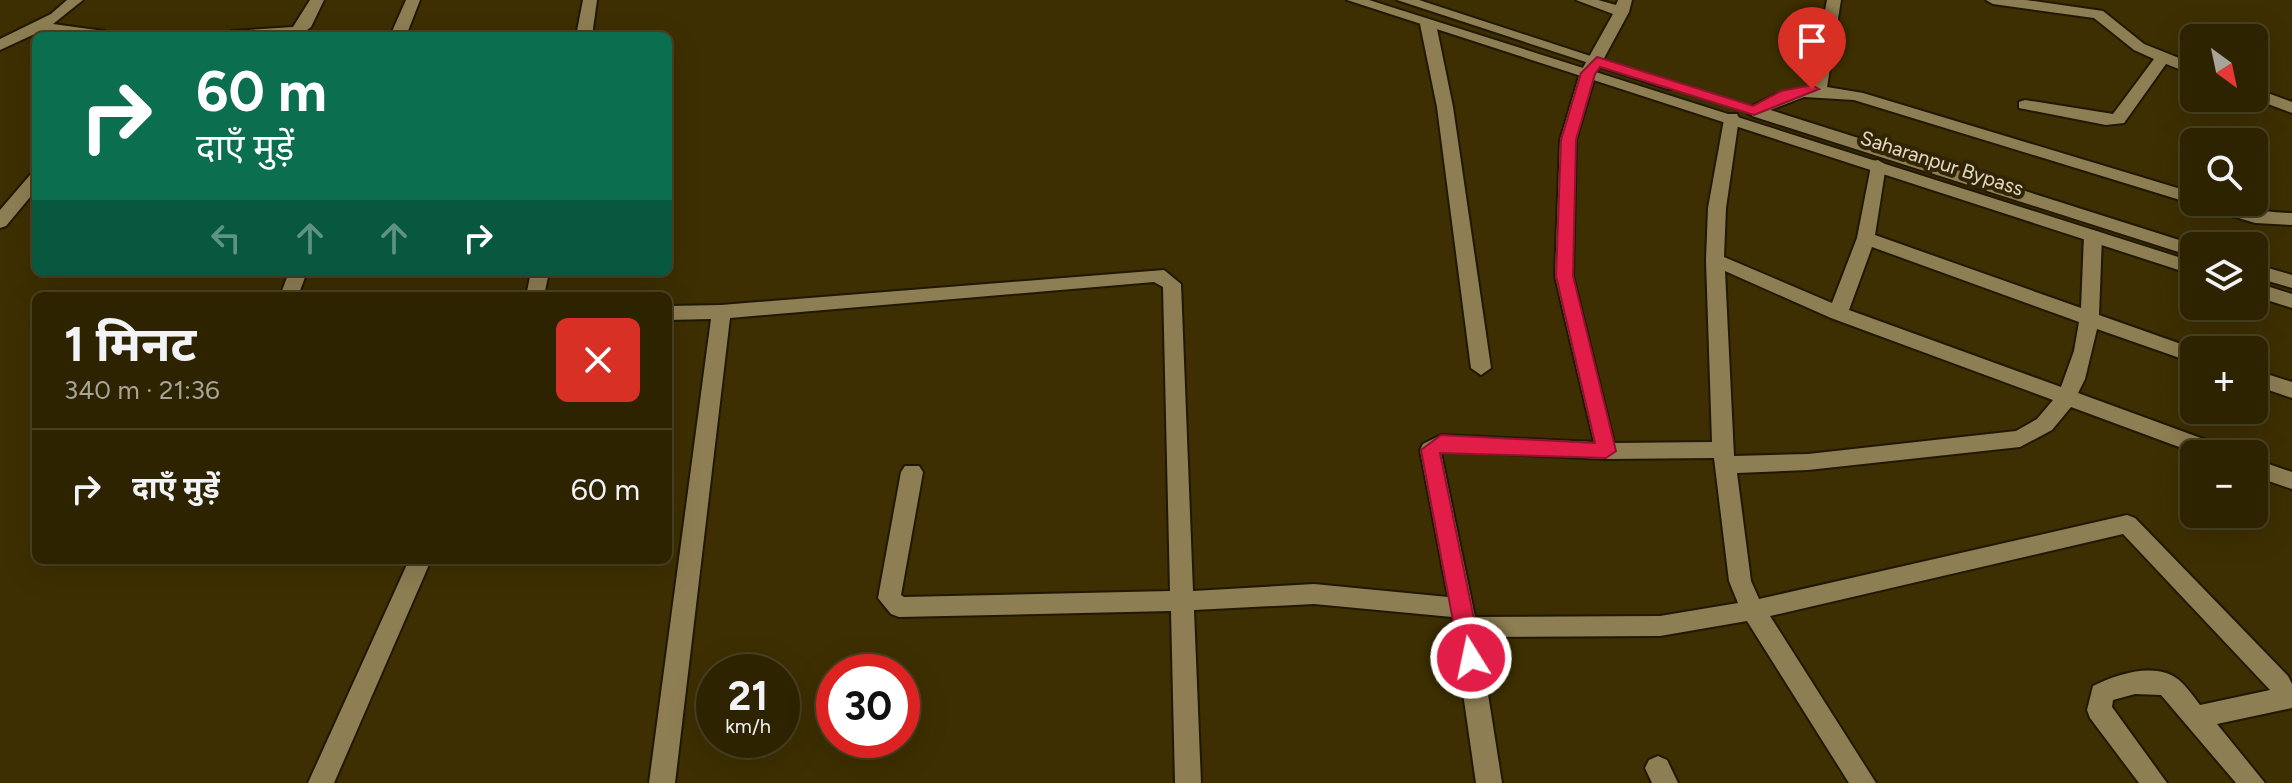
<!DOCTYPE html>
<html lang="hi">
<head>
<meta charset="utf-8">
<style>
	body { margin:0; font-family:Figtree,"Noto Sans Devanagari",sans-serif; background:#362b0b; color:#f1f3f6; height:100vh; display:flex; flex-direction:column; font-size:30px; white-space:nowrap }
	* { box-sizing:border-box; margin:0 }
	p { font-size:26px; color:#a7a499 }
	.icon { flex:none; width:44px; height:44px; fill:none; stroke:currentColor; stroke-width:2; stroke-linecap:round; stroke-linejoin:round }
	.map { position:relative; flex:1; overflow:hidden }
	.sheet { position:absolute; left:32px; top:292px; width:640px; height:272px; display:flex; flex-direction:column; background:#2e2301; border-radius:12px; box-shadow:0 8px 32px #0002,0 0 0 2px #494023 }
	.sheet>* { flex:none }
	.banner { position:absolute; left:32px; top:32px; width:640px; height:244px; border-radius:12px; box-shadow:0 8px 32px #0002,0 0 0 2px #494023; background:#0b6e4f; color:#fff; overflow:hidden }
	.needle { width:52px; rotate:147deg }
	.buttons { position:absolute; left:2180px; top:24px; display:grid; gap:16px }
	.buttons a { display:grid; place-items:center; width:88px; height:88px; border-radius:12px; background:#2e2301; box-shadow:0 8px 32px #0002,0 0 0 2px #494023; font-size:40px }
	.speed { position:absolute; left:696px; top:654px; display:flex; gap:16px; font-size:40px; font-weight:700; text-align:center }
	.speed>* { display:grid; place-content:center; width:104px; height:104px; border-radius:50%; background:#2e2301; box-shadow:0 8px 32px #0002,0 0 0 2px #494023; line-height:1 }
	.speed small { font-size:20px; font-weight:400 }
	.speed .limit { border:12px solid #d22; background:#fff; color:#111 }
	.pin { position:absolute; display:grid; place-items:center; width:68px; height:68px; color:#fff; margin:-82px -34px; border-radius:50% 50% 50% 0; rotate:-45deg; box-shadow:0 0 8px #0007 }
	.pin .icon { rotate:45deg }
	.me { position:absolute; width:88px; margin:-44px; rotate:350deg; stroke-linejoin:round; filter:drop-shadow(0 0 6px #0008) }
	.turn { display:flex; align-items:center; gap:28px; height:168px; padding:0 32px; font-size:36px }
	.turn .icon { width:104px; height:104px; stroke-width:2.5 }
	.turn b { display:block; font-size:56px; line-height:68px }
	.lanes { display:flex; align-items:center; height:76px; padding:0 32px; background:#0003; justify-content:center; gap:40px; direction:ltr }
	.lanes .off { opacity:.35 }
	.round { display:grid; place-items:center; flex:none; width:84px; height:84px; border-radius:12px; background:#362b0b }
	.overview { display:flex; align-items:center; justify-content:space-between; height:136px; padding:0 32px }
	h1 { font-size:48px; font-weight:700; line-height:60px }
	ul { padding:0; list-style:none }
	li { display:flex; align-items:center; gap:24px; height:120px; padding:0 32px; border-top:2px solid #494023 }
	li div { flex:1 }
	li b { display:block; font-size:30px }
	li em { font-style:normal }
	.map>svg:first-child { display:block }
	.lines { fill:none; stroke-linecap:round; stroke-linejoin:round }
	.street-casing { stroke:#201803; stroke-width:4 }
	.secondary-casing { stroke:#201803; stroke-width:4 }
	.street { fill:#8e7e53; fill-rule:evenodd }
	.secondary { fill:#8e7e53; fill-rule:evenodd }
	.route { fill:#e11d48; stroke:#92132f; stroke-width:2 }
	.labels { text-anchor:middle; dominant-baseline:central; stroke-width:8; stroke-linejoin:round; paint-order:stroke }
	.street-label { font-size:20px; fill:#e2dac3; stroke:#312505 }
</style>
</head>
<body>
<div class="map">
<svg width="2292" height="783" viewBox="0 0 2292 783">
	<rect width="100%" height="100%" fill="#3d2f01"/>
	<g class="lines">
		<defs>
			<g id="street">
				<polygon points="67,0 83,0 53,24 104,31 112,36 39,32 0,50 0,39 51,14"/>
				<polygon points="310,0 324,0 311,27 302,34 224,36 232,31 293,27"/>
				<polygon points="406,0 420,0 406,36 390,36"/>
				<polygon points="583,0 597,0 592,36 576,36"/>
				<path d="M1576,0H1598L1616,5L1618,0H1632L1629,12L1596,73L1576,140L1573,276L1614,443L1712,442L1706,260L1708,208L1725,114H1737L1739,118L1726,208L1724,257L1832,303L1857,238L1872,161L1878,160L1886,165L1875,235L2081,308L2084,236L2093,230L2099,232L2102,236L2099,315L2198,350H2194V363L2097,329L2085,379L2078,393L2228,448L2231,454H2198L2071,407L2052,430L2020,447L1808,470L1737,473L1751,581L1759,599L2127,515L2135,518L2288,676L2292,684V708L2217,724L2265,783H2236L2161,695L2135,694L2113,700L2112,707L2167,783H2139L2090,718L2087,710L2093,686C2116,674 2157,661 2179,680C2187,687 2194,697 2200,705L2270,690L2123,534L1770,616L1876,783H1849L1747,621L1660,636L1479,637L1502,783H1476L1452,617L1314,604L1194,610L1201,783H1175L1171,611L899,617L891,614L878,598L901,472L905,466H919L923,472L901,595L904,597L1170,591L1163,287L1154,282L730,318L675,783H649L711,319L668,320V306L721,305L1164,270L1181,284L1193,591L1314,584L1448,597L1420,450L1423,444L1441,435L1594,442L1555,276L1560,140L1580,73L1613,14ZM1872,247L2079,322L2074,351L2061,387L1849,310ZM1725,271L1831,318L2053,400L2037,419L2016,431L1808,454L1734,456ZM1444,451L1606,459L1714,458L1729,581L1738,603L1660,616L1475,617L1441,453Z"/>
				<path d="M1827,0H1841L1827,87L1863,93L2194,193V202C2228,202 2258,213 2292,213V225L2255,223L1854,100L1804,97L1760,114H1748V108L1775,95L1811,87Z"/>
				<polygon points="1986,0 2026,0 2103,11 2144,44 2194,64 2194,75 2166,64 2124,123 2106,125 2019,108 2019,102 2025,100 2113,114 2154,59 2134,50 2094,18 1993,4"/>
				<polygon points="1428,19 1436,24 1453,107 1491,368 1481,375 1471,368 1437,107 1420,24"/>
				<polygon points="2254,88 2292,102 2292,113 2252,98"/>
				<polygon points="36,173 36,190 6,226 0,228 0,210 30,175"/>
				<polygon points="289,272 307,272 298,296 280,296"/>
				<polygon points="531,272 549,272 544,296 526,296"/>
				<polygon points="2254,370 2292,382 2292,398 2254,385"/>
				<polygon points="2254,459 2292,472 2292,489 2254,476"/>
				<polygon points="409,560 431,560 334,783 308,783"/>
				<polygon points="1658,756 1667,760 1678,783 1652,783 1645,768 1649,760"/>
			</g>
			<g id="secondary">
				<polygon points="1347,0 1369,0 2194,262 2194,275"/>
				<polygon points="1397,0 1419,0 1682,86 1680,89 1668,89"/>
				<polygon points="1758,107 1764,108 2198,246 2194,246 2194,257 2188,255 1752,116 1752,108"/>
				<polygon points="2254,264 2292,275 2292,288 2254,277"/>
				<polygon points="2254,282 2292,294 2292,308 2254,296"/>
			</g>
		</defs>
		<use href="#street" class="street-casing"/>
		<use href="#secondary" class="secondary-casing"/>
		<use href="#street" class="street"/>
		<use href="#secondary" class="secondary"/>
	</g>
	<polygon class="route" points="1597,57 1753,106 1781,91 1812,85 1819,89 1754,115 1600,67 1595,74 1576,140 1573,276 1616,451 1606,458 1440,453 1482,658 1479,665 1471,668 1463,665 1460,658 1421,450 1441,435 1595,443 1556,276 1561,140 1581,73"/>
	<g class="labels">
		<g class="street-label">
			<text transform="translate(1942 163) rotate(18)">Saharanpur Bypass</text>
		</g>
	</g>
</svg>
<div class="buttons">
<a><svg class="needle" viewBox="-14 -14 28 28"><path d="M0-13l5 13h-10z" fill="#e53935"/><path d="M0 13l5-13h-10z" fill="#a7a499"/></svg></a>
<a><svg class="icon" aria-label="search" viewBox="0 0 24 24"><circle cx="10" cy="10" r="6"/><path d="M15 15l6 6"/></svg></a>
<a><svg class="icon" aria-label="layers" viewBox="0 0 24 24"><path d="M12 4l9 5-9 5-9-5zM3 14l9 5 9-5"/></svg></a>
<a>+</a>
<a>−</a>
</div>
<div class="speed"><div>21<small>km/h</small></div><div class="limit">30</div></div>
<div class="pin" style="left:1812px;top:89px;background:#d93025"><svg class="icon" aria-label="arrive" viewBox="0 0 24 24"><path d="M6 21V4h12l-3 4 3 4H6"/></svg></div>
<svg class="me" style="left:1471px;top:658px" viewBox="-20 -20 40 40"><circle r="17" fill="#e11d48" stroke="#fff" stroke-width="3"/><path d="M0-11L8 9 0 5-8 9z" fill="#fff"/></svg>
<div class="banner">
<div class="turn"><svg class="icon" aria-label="right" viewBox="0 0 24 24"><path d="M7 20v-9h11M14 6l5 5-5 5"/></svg><div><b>60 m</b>दाएँ मुड़ें</div></div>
<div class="lanes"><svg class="icon off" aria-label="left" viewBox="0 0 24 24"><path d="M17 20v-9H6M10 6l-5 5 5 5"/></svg><svg class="icon off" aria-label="ahead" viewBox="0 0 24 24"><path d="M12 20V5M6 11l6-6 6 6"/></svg><svg class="icon off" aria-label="ahead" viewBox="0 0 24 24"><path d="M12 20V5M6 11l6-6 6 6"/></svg><svg class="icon" aria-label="right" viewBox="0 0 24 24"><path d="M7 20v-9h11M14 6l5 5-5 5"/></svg></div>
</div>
<section class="sheet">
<div class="overview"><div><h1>1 मिनट</h1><p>340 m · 21:36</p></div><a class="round" style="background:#d93025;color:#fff"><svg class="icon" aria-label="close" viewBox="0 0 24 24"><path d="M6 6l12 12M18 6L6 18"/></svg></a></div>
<ul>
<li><svg class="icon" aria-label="right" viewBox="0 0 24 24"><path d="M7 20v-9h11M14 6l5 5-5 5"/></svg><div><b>दाएँ मुड़ें</b></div><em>60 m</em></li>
</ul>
</section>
</div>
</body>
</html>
